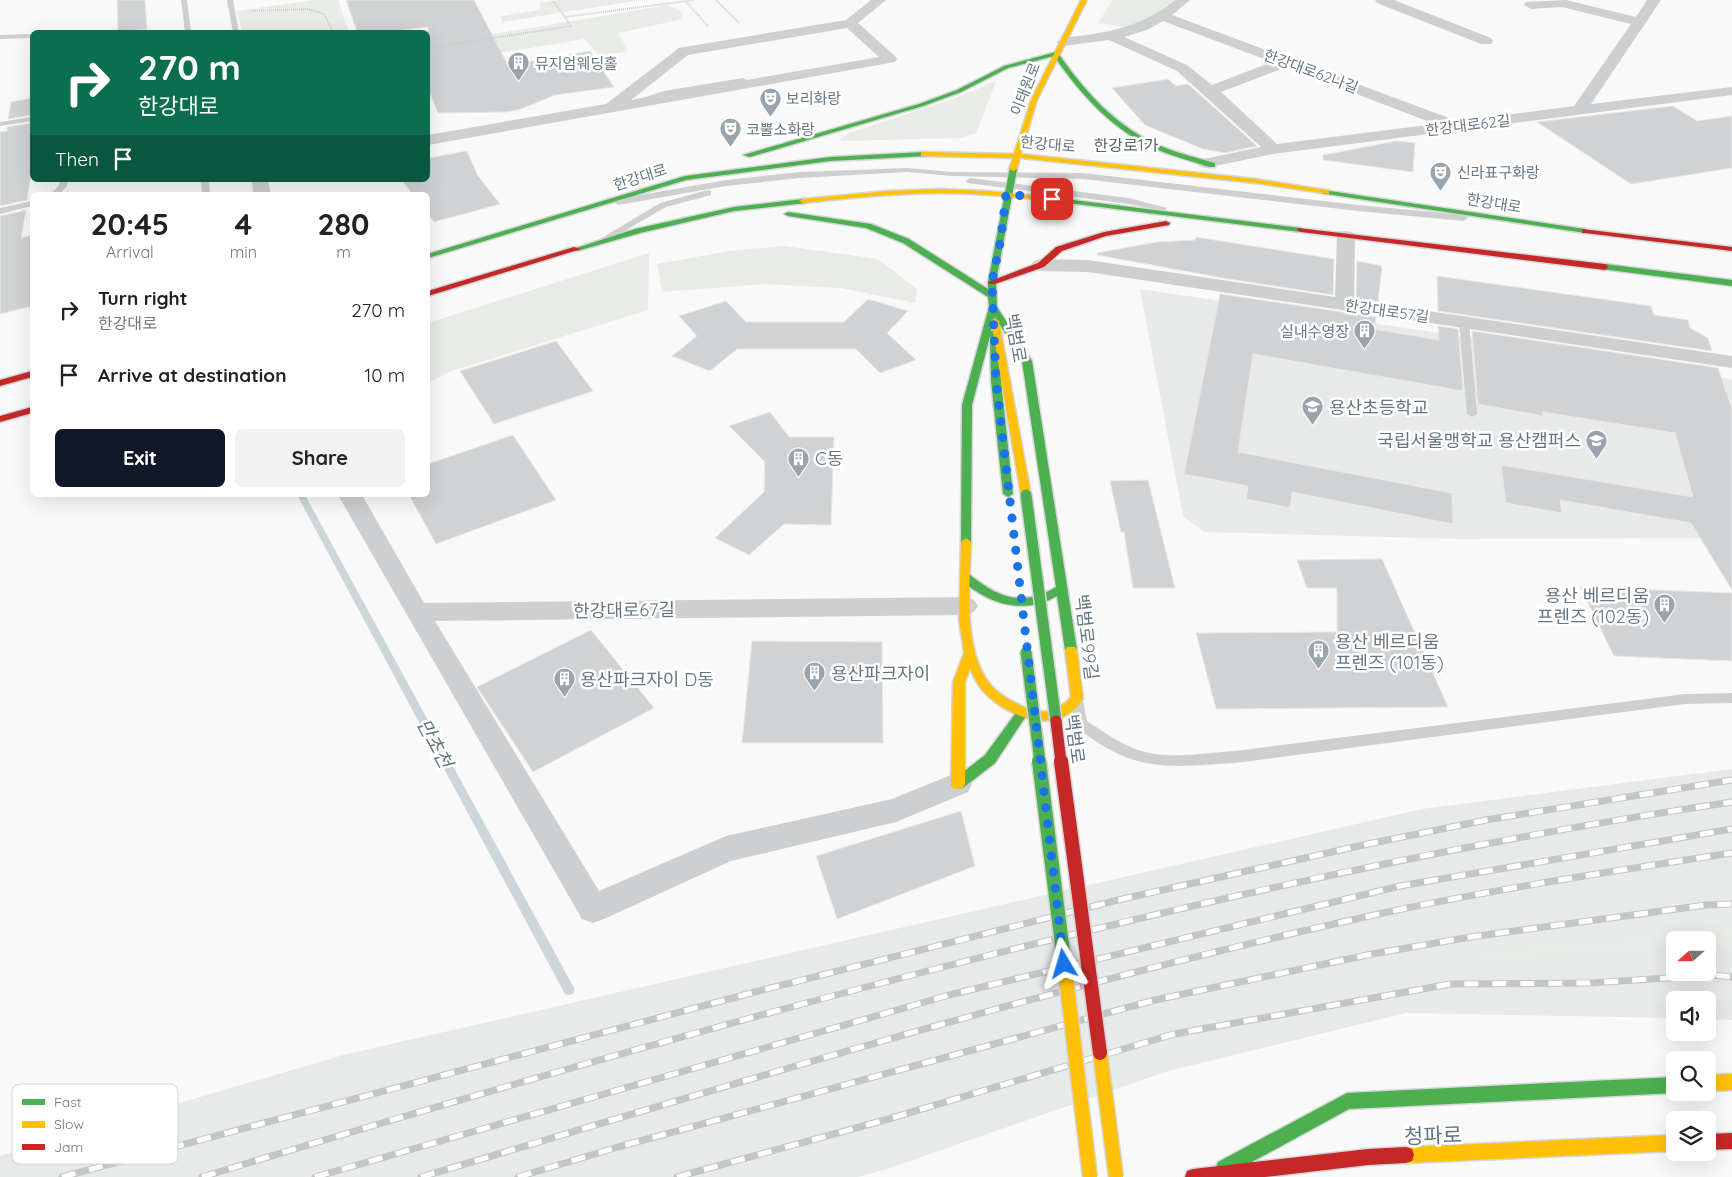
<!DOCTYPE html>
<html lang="en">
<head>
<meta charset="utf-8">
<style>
	body { margin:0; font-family:Quicksand,"Noto Sans KR",sans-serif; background:#f2f2f2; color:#222; height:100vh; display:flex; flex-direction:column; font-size:19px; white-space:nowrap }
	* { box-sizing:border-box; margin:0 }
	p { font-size:16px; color:#767676 }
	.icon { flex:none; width:28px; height:28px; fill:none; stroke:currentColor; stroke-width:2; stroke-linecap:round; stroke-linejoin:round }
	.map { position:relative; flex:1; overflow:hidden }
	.sheet { position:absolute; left:30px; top:192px; width:400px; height:305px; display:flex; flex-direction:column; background:#fff; border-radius:8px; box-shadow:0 5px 20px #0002 }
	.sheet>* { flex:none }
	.hud { position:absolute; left:30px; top:30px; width:400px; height:152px; border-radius:8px; box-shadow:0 5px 20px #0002; background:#0b6e4f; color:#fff; overflow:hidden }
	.needle { width:32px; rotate:249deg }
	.buttons { position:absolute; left:1666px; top:931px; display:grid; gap:10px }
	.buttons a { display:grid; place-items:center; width:50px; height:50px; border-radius:8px; background:#fff; box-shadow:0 5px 20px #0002; font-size:25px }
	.pin { position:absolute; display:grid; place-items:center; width:42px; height:42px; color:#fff; margin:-21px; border-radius:10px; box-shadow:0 2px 8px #0006 }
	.me { position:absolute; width:55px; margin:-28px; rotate:353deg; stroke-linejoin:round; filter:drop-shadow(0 0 4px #0008) }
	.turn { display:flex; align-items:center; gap:18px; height:105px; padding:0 25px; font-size:22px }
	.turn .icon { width:65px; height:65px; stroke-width:2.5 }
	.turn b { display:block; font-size:35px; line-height:42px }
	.then { display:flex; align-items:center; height:48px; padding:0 25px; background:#0003; gap:10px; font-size:19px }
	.eta { display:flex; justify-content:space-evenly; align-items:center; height:85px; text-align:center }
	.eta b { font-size:30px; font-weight:700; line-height:35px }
	.primary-button { display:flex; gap:10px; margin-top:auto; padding:10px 25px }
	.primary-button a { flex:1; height:58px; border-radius:8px; background:#111827; color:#fff; font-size:20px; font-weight:700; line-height:58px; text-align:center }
	.primary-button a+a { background:#f2f2f2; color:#222 }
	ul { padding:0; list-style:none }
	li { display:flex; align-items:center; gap:15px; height:65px; padding:0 25px }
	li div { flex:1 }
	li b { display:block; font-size:19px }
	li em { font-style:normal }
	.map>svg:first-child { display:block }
	.built { fill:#e8e9e9; fill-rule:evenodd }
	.green { fill:#e8ebe6 }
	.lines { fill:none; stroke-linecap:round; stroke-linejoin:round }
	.stream { fill:#ced6d9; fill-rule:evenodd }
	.building { fill:#d0d2d3; stroke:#e8e8e8 }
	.fast-casing { stroke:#d5d6d7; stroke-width:3 }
	.slow-casing { stroke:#d5d6d7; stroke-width:3 }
	.jam-casing { stroke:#d5d6d7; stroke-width:3 }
	.path { stroke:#cbcccd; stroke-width:2; stroke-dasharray:1 1; stroke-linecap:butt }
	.lane { fill:#cecfd0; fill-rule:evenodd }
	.street { fill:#cecfd0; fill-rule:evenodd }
	.fast { fill:#4caf50; fill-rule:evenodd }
	.slow { fill:#ffc107; fill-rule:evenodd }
	.jam { fill:#c62828; fill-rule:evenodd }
	.rail-casing { stroke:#c3c5c6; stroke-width:7 }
	.rail { stroke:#fff; stroke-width:5; stroke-dasharray:14; stroke-linecap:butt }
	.fast-bridge-far1-casing { stroke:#d5d6d7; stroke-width:14; stroke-linecap:butt }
	.fast-bridge-casing { stroke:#d5d6d7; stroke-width:17; stroke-linecap:butt }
	.slow-bridge-casing { stroke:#d5d6d7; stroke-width:17; stroke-linecap:butt }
	.jam-bridge-far1-casing { stroke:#d5d6d7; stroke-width:14; stroke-linecap:butt }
	.jam-bridge-casing { stroke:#d5d6d7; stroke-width:17; stroke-linecap:butt }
	.fast-bridge-far1 { stroke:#4caf50; stroke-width:11 }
	.fast-bridge { stroke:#4caf50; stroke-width:14 }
	.slow-bridge { stroke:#ffc107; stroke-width:14 }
	.jam-bridge-far1 { stroke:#c62828; stroke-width:11 }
	.jam-bridge { stroke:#c62828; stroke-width:14 }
	.route { stroke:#1a73e8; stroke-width:9; stroke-dasharray:0 16.2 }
	.labels { text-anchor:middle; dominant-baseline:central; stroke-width:5; stroke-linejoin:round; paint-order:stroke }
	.far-poi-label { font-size:15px; fill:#657683; stroke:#fff; text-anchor:start }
	.far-street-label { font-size:15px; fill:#657683; stroke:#fff }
	.far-quarter-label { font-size:16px; fill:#57646e; stroke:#fff }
	.street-label { font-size:18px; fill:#657683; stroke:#fff }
	.poi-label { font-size:18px; fill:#657683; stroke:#fff; text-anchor:start }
	.water-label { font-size:19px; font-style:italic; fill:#60757c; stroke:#fff }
	.near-street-label { font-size:21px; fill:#657683; stroke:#fff }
	.key { fill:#fff; stroke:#d1d6da; stroke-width:1 }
	.key-label { font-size:14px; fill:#657683 }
</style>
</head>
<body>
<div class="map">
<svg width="1732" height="1177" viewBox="0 0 1732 1177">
	<rect width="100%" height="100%" fill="#f9f9f9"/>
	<g class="built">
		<polygon points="1140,289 1683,369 1732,380 1732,538 1462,539 1204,532 1183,516"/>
		<path d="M1732,769V1020L1708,1019V1000H1675V1018L1406,1013L1168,1071L887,1169L858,1177H0V1156L343,1055L1422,809ZM1675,940H1708V972H1675Z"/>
	</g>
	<g class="green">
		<polygon points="315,0 338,0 349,32 242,32 237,11"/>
		<polygon points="559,0 640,0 503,22 500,16 541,10 539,3"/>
		<polygon points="1113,0 1174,0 1157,16 1125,27 1098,23"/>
		<polygon points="668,5 683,13 683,19 618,33 628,49 626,52 599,55 584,39 428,65 428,45"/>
		<polygon points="996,81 976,133 962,138 839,141 849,133 953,99"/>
		<polygon points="784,246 878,259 917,289 915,303 841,288 764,284 662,292 657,264 729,251"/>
		<polygon points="649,253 648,310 449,372 428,383 428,323"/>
		<polygon points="1732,928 1732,947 1708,948 1708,940 1675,940 1675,950 1582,954 1431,967 1504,948"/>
	</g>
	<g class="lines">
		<polygon class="stream" points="297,495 305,495 573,986 575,990 573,994 569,995 565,994"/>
	</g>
	<g class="building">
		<polygon points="117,0 145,0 147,29 118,32"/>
		<polygon points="346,0 474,0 508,65 590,51 614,87 555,95 521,109 507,112 438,113 428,88 428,27 386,32 357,32"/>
		<polygon points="1168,79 1176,86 1188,84 1257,146 1225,153 1203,149 1145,125 1112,88"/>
		<polygon points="32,98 32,115 8,119 11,102"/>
		<polygon points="1673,106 1697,121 1732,116 1732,168 1631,184 1537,122"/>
		<polygon points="32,123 32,168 27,200 0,206 0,132 7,131 7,127"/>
		<polygon points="1397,141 1415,143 1413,172 1323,160 1323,155"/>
		<polygon points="467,151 478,176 500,204 434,222 428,214 428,195 413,195 402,180 428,180 428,158"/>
		<polygon points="26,210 21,238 32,235 32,306 0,314 0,216"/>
		<polygon points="1196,237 1334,259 1333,295 1223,278 1097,255 1097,253 1157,242 1195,240"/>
		<polygon points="1357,261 1382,266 1378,302 1356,298"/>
		<polygon points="1437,276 1651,306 1654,315 1688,320 1690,328 1708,338 1712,351 1438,311"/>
		<polygon points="1220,294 1376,317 1374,329 1439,340 1438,326 1458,329 1463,391 1253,354 1238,452 1452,493 1453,524 1292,492 1290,508 1246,499 1248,486 1184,474"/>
		<polygon points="868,299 908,311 887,333 916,360 880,373 856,349 737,349 710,371 672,356 697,336 679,316 726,301 746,322 844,322"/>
		<polygon points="1472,331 1718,368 1732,409 1732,590 1691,523 1560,500 1562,513 1506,503 1501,465 1693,497 1675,433 1543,412 1544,416 1478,404"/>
		<polygon points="556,341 593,391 494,424 460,371"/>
		<polygon points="770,412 789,437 834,437 831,525 784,524 749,555 715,538 764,492 765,462 729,426"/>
		<polygon points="513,435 556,500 436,544 409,495 428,495 428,464"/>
		<polygon points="1148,480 1175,588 1133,588 1124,532 1121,532 1110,481"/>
		<polygon points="1382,559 1448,707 1216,709 1196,633 1337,632 1337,588 1307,588 1297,560"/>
		<polygon points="1580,587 1732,593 1732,661 1614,656"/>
		<polygon points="591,630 654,708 533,772 477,687"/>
		<polygon points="752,641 882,642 883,743 742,743"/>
		<polygon points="961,811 975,866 837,919 816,856"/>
	</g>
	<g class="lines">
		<defs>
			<g id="fast">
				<path d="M1056,52L1058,53C1086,93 1117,128 1163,147C1180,154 1198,158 1215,163V167H1209C1192,161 1175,157 1158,150C1113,131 1082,96 1054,56L1008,68L961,92L923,106L750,157L743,155L919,104L957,90L1004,66Z"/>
				<polygon points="924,152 927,152 927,156 830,161 686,180 428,258 428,254 685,176 830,157"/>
				<path d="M1010,167L1017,169L996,282L997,307L1032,361L1077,650L1075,653H1067L1065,650L1057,596C1032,611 1003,608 979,593C972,589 965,584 960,578L966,574L970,575C999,598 1022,607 1056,587L1022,361L995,317L991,331H997L998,333L1001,381L1013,494L1008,497L1003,494L991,381L990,336L972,405L971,542L966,546L961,542L962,405L989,307L988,297L903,243L866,228L788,216L784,214L788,212L871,224L909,239L988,289V282Z"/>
				<polygon points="1323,190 1585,229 1589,231 1585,233 1326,194 1323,194"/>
				<polygon points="803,199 806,199 806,203 734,211 640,233 577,251 573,249 635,229 734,207"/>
				<polygon points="1065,199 1301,228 1305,230 1301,232 1068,203 1065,203"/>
				<polygon points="1605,264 1732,280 1732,286 1602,269 1601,267"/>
				<polygon points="1022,708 1026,710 1028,713 995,763 963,788 958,789 953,788 951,784 953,780 985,755 1018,710"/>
				<polygon points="1675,1077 1675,1093 1349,1109 1230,1174 1224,1176 1218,1174 1216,1168 1218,1162 1347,1093"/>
			</g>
			<g id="slow">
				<polygon points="1081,0 1087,0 1037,100 1021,154 1255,179 1326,190 1329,190 1329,194 1255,183 1020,158 1017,169 1013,171 1009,169 1013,158 921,156 921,152 924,152 1014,154 1031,100"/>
				<path d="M939,189L987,191L1068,199L1072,201L1068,203C1025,198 981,193 937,193C892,194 848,198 803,203L799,201L803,199L888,191Z"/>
				<polygon points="995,318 999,321 1031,495 1026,498 1021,495 991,321"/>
				<path d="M966,538L971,542C970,584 962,651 991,685C1000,696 1013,702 1026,708C1042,715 1059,711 1071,697L1065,650L1067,647H1075L1077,650L1083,698C1061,738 1008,718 984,692C978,686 974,677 970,669L965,682V784L963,788L958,789L953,788L951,784L953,682L964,653L959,620L961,542Z"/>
				<polygon points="1732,1074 1732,1090 1708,1091 1708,1075"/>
				<polygon points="1675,1135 1675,1151 1406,1163 1400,1161 1398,1155 1400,1149 1406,1147"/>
			</g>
			<g id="jam">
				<polygon points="1166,221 1170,223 1169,225 1106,236 1062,251 1044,267 995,284 989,284 988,282 1038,263 1056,247 1104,232"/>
				<polygon points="1298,228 1605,264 1609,267 1605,270 1301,232 1297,230"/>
				<polygon points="1582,229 1732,247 1732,251 1585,233 1582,233"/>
				<polygon points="574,247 581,249 428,296 428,291"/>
				<polygon points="32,371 32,377 0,386 0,380"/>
				<polygon points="32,407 32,413 0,422 0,416"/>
				<polygon points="1732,1133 1732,1149 1708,1150 1708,1134"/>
				<polygon points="1406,1147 1412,1149 1414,1155 1412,1161 1406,1163 1368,1165 1265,1177 1185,1177 1187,1171 1193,1169 1368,1149"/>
			</g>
		</defs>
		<use href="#fast" class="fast-casing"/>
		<use href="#slow" class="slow-casing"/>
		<use href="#jam" class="jam-casing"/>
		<g class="path">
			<polyline points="716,0 739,23"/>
			<polyline points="553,1 565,17"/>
			<polyline points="686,2 709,27"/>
			<polyline points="251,11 308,9 324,14 333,32"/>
			<polyline points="428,48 571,26 565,17 694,0"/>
		</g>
		<g class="lane">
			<polygon points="181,0 187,0 191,32 185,32"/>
			<polygon points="227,0 233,0 239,32 233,32"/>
			<polygon points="32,34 32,38 0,39 0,35"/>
			<polygon points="743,78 747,80 746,82 665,95 640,102 636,100 664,91"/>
			<polygon points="32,117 32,121 0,126 0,122"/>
			<polygon points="907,168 952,172 1083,173 1358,205 1464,215 1468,218 1464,221 1358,211 1083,179 952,176 907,172 800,178 726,186 618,205 614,202 618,199 726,180 800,172"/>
			<polygon points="970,178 1129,198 1167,208 1163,211 1129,204 967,183 966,181"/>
			<polygon points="60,180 68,180 67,186 59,195 50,195 59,185"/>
			<polygon points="201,180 209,180 210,195 202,195"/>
			<polygon points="708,190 711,191 711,195 666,207 607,241 600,239 660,203"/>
			<polygon points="32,201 32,206 0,214 0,208"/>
			<polygon points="1464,319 1469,322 1477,414 1472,417 1467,414 1459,322"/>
			<path d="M1732,693V703L1685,704L1235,763C1197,765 1159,771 1123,756C1106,749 1091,738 1076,728L1070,700L1072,696H1082L1087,721C1104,732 1120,744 1138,750C1168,760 1204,753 1235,751L1685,694Z"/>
		</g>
		<g class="street">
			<path d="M871,0H886L858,23L895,56L897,59L895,62L428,145V135L606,104L679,48L846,20ZM847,28L879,57L631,100L688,55Z"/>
			<path d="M1175,0H1190L1172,15L1457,121L1574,106L1631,24L1562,7L1531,9L1524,5L1526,2L1566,0L1636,17L1647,0H1661L1591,104L1732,87V95L1273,154L1205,168L1199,166L1197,163L1199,160L1261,147L1177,71L1109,40L1063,46L1056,42L1063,38C1105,33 1142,28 1175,0ZM1163,21L1272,62L1212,85L1187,65L1124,37L1147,30ZM1286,67L1435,124L1277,144L1221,92Z"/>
			<polygon points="1375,0 1394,0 1491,38 1493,41 1491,44 1481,44 1377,3"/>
			<polygon points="252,180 268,180 271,195 253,195"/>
			<polygon points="1346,231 1352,232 1355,236 1354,300 1732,356 1732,368 1088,272 1041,271 1034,269 1032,265 1034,261 1041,259 1088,260 1335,297 1337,236 1340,232"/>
			<polygon points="338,495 362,495 424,603 965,597 974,600 978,606 974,612 965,615 435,621 599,891 726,836 892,799 958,772 968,776 972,784 968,792 896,822 731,861 604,919 593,923 582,919"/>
		</g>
		<use href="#fast" class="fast"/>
		<use href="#slow" class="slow"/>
		<use href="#jam" class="jam"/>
		<defs>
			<g id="rail">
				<polyline points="62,1177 755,992 1118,900 1363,845 1486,820 1732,780"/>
				<path d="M202,1177C475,1094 749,1015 1026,946C1259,888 1494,837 1732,802"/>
				<polyline points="315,1177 949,995 1400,886 1732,829"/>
				<path d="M421,1177C744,1081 1067,981 1397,910C1508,887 1620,870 1732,853"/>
				<polyline points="518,1177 618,1147 1155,1000 1372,954 1470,937 1706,905 1732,904"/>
				<polyline points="677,1177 885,1120 1174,1034 1450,984 1590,983 1713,975 1732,977"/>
			</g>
		</defs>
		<use href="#rail" class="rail-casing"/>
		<use href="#rail" class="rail"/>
		<defs>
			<g id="fast-bridge-far1">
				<polyline points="1026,495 1056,721"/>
				<polyline points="1026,652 1040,762"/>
			</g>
			<polyline id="fast-bridge" points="1039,761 1064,961"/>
			<g id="slow-bridge">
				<polyline points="1064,961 1090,1177"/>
				<polyline points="1100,1053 1116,1177"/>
			</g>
			<polyline id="jam-bridge-far1" points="1056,721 1061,762"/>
			<polyline id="jam-bridge" points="1061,761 1100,1053"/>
		</defs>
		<use href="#fast-bridge-far1" class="fast-bridge-far1-casing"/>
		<use href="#fast-bridge" class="fast-bridge-casing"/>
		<use href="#slow-bridge" class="slow-bridge-casing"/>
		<use href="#jam-bridge-far1" class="jam-bridge-far1-casing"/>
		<use href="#jam-bridge" class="jam-bridge-casing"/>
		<use href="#fast-bridge-far1" class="fast-bridge-far1"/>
		<use href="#fast-bridge" class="fast-bridge"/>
		<use href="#slow-bridge" class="slow-bridge"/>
		<use href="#jam-bridge-far1" class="jam-bridge-far1"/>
		<use href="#jam-bridge" class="jam-bridge"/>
	</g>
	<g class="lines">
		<polyline class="route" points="1052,199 1006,194 1001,238 992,282 996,381 1064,964"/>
	</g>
	<defs>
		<symbol id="building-pin" viewBox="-11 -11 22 30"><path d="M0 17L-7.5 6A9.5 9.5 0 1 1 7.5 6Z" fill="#99a4ac" stroke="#fff"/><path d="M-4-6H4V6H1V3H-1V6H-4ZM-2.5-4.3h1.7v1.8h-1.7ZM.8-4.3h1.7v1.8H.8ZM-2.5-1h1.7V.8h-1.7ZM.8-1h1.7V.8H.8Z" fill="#fff"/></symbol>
		<symbol id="theatre-pin" viewBox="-11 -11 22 30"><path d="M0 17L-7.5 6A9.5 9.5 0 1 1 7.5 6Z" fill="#99a4ac" stroke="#fff"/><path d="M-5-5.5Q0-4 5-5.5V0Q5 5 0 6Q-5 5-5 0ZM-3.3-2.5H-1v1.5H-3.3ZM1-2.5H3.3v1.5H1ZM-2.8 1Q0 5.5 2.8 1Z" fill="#fff"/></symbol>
		<symbol id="school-pin" viewBox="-11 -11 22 30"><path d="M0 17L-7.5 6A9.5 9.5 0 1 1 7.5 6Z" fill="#99a4ac" stroke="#fff"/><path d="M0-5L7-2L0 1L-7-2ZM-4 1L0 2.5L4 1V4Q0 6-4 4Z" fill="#fff"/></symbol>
	</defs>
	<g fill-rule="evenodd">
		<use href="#building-pin" x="506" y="50" width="25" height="34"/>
		<use href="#theatre-pin" x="758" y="86" width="25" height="34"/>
		<use href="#theatre-pin" x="718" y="116" width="25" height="34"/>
		<use href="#theatre-pin" x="1428" y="160" width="25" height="34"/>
		<use href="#building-pin" x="1352" y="318" width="25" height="34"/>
		<use href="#school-pin" x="1300" y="394" width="25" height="34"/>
		<use href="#school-pin" x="1584" y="428" width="25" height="34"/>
		<use href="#building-pin" x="786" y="446" width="25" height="34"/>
		<use href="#building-pin" x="1652" y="592" width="25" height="34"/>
		<use href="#building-pin" x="1306" y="638" width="25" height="34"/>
		<use href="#building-pin" x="802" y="660" width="25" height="34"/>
		<use href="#building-pin" x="552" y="666" width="25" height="34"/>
	</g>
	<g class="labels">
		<g class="far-poi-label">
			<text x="535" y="63">뮤지엄웨딩홀</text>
			<text x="786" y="98">보리화랑</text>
			<text x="746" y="129">코뿔소화랑</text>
			<text x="1457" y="172">신라표구화랑</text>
			<text x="1349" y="331" text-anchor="end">실내수영장</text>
		</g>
		<g class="far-street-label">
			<text transform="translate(1311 71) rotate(20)">한강대로62나길</text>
			<text transform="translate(1025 89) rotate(-68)">이태원로</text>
			<text transform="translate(1468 125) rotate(-7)">한강대로62길</text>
			<text transform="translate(1048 144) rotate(5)">한강대로</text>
			<text transform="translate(640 177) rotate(-18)">한강대로</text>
			<text transform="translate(1494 203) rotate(9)">한강대로</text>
			<text transform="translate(1387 311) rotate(8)">한강대로57길</text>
		</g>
		<g class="far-quarter-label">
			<text x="1126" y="145">한강로1가</text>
		</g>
		<g class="street-label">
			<text transform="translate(1016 338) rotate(80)">백범로</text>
			<text transform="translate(624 610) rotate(-1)">한강대로67길</text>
			<text transform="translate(1087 637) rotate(83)">백범로99길</text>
			<text transform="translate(1075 739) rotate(82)">백범로</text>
		</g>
		<g class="poi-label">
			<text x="1329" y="407">용산초등학교</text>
			<text x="1581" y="440" text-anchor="end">국립서울맹학교 용산캠퍼스</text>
			<text x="815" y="458">C동</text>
			<text x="1649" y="595" text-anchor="end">용산 베르디움<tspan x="1649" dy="21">프렌즈 (102동)</tspan></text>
			<text x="1335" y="641">용산 베르디움<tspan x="1335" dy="21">프렌즈 (101동)</tspan></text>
			<text x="831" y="673">용산파크자이</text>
			<text x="580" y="679">용산파크자이 D동</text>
		</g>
		<g class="water-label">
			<text transform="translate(435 743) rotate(62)">만초천</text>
		</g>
		<g class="near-street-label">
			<text transform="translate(1433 1135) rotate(-2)">청파로</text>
		</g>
	</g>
	<rect x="12" y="1084" width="166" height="80" rx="8" class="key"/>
	<rect x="22" y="1099" width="23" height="6" fill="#4caf50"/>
	<rect x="22" y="1121" width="23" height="7" fill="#ffc107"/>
	<rect x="22" y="1144" width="23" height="6" fill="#c62828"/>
	<g class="key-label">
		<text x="54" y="1107">Fast</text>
		<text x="54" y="1129">Slow</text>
		<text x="54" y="1152">Jam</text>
	</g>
</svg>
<div class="buttons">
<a><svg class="needle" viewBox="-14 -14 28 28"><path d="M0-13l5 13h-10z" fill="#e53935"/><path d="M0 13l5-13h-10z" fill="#767676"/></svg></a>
<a><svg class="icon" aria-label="sound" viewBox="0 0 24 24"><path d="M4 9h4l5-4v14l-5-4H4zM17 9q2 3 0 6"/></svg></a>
<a><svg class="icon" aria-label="search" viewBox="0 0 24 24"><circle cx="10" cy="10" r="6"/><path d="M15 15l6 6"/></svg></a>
<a><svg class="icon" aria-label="layers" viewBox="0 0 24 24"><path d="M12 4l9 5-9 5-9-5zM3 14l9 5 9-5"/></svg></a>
</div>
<div class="pin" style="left:1052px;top:199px;background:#d93025"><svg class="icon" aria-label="arrive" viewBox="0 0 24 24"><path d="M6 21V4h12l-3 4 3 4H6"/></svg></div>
<svg class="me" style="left:1064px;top:964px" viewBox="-20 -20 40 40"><path d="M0-17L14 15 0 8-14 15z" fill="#1a73e8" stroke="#fff" stroke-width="4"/></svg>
<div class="hud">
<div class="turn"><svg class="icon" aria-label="right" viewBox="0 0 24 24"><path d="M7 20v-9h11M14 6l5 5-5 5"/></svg><div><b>270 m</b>한강대로</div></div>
<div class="then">Then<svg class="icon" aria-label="arrive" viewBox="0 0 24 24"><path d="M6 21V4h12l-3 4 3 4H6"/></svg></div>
</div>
<section class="sheet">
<div class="eta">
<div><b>20:45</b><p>Arrival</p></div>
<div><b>4</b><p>min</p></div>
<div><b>280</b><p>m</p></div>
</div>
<ul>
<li><svg class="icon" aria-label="right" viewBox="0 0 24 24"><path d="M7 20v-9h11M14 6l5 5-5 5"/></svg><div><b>Turn right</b><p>한강대로</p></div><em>270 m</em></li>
<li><svg class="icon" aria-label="arrive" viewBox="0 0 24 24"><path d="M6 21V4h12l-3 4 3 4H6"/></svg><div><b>Arrive at destination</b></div><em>10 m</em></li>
</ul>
<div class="primary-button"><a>Exit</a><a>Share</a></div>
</section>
</div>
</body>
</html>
